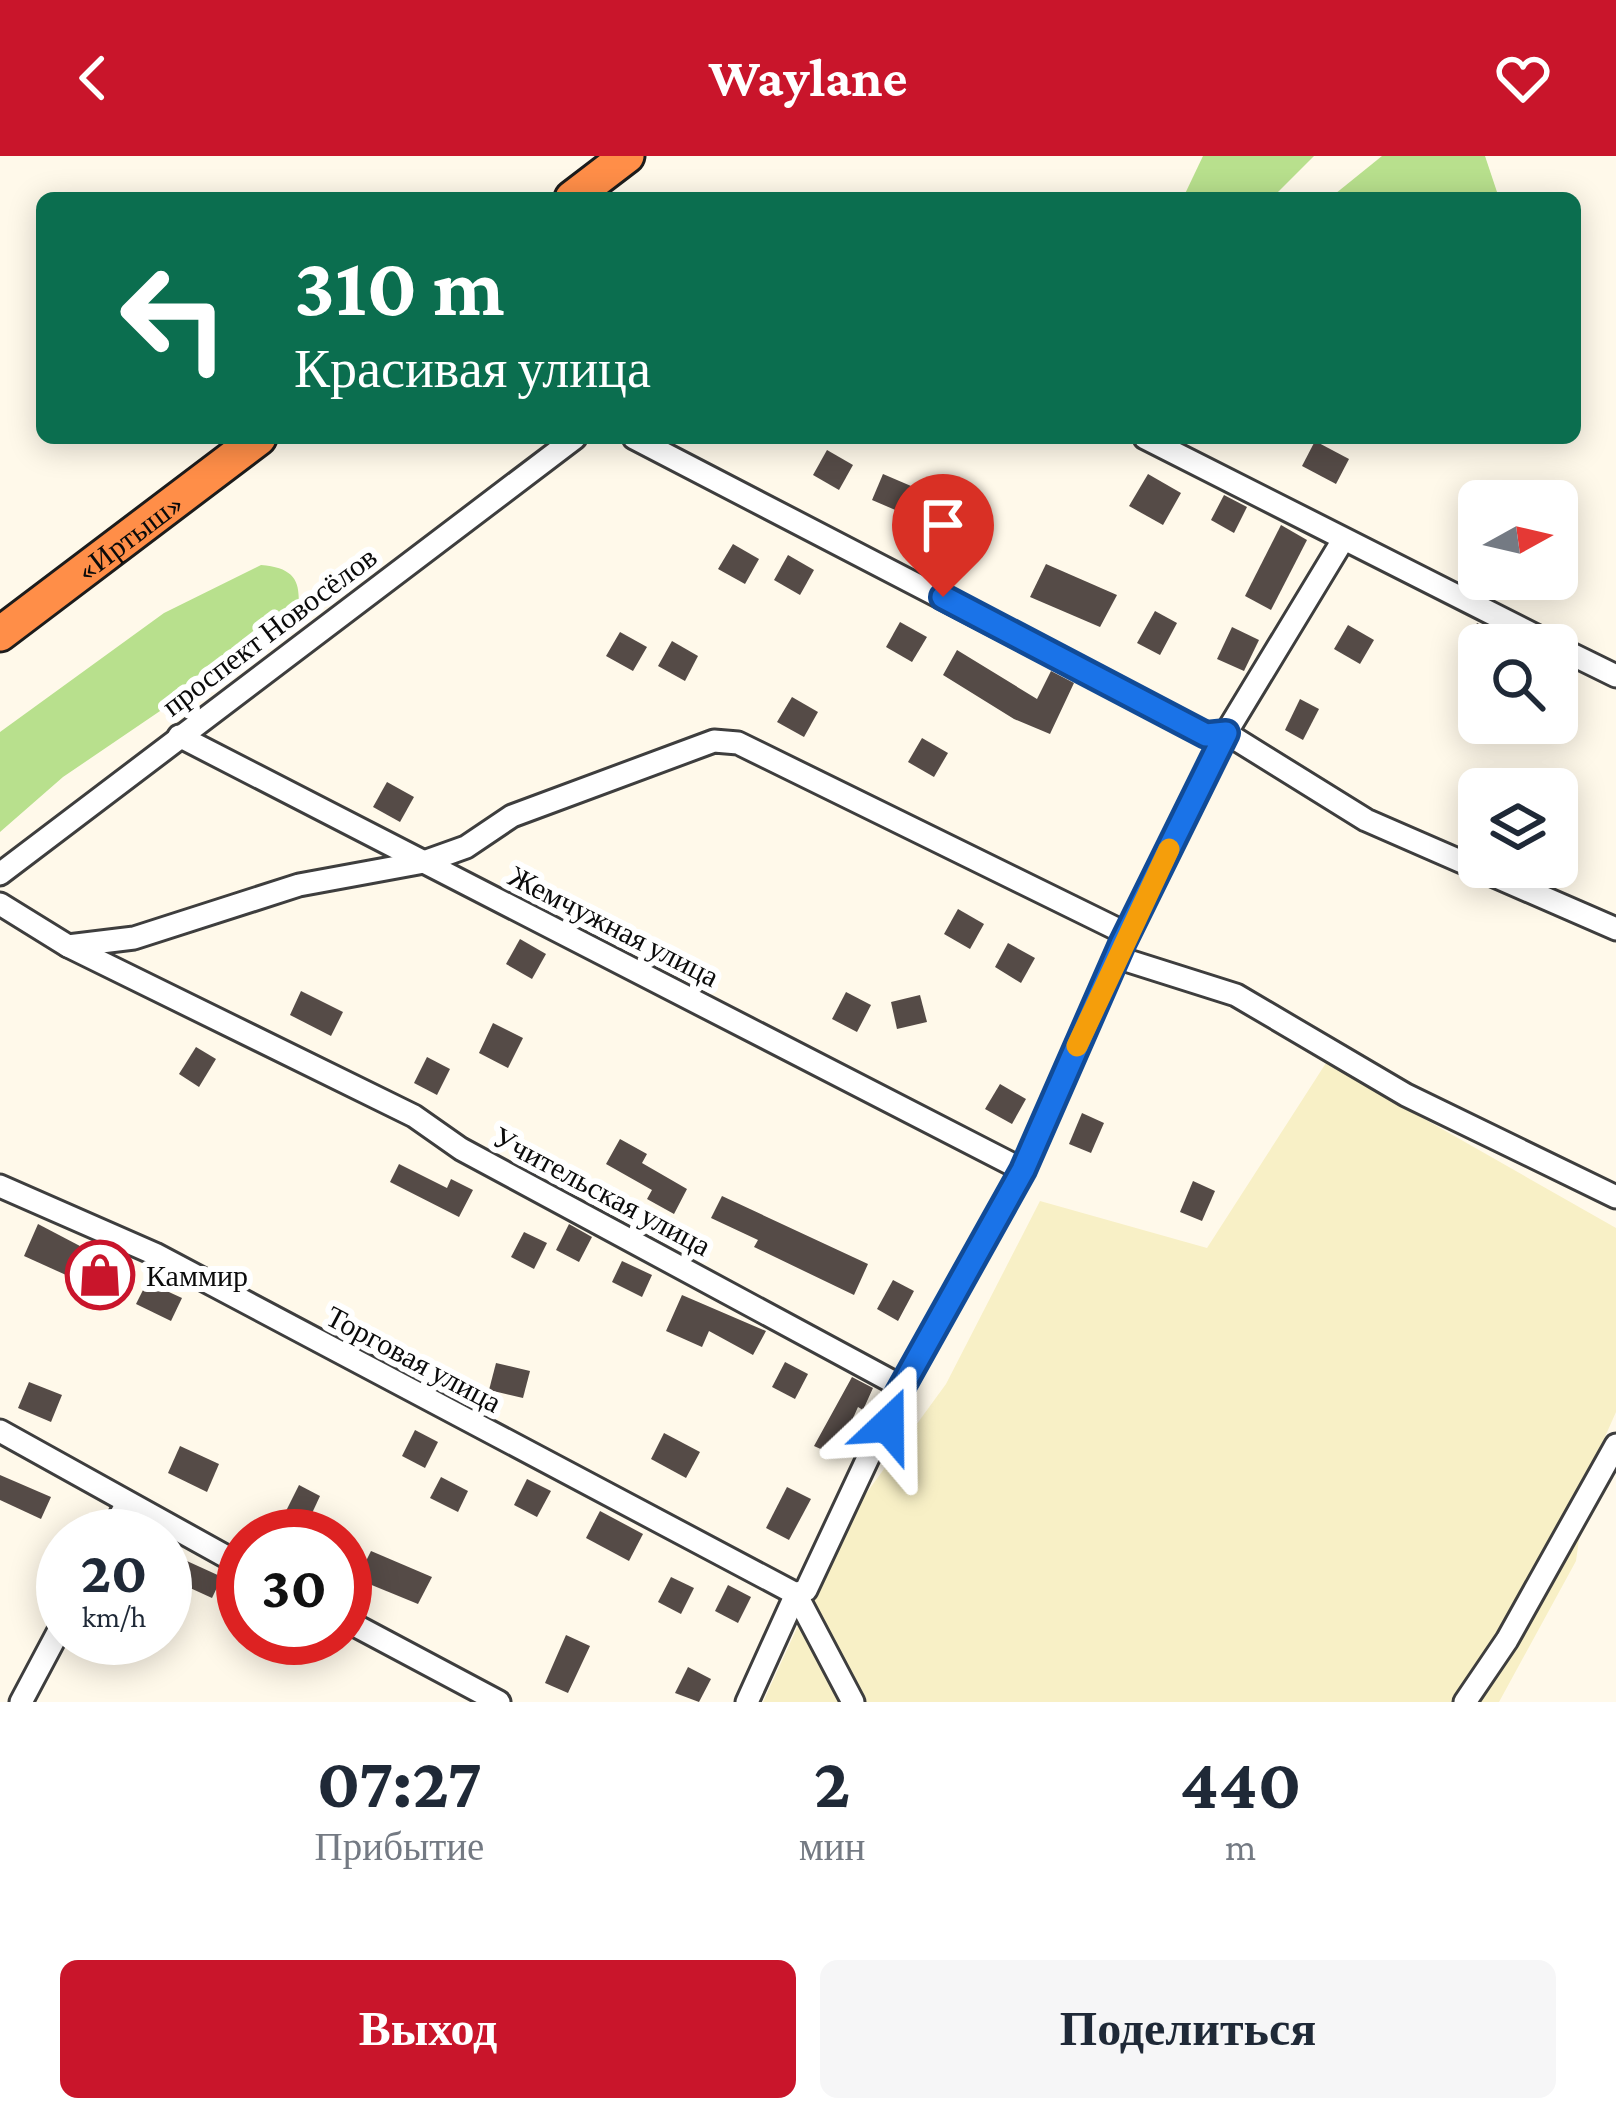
<!DOCTYPE html>
<html lang="ru">
<head>
<meta charset="utf-8">
<style>
	body { margin:0; font-family:"Crimson Pro",serif; background:#f6f6f7; color:#1f2937; height:100vh; display:flex; flex-direction:column; font-size:45px; white-space:nowrap }
	* { box-sizing:border-box; margin:0 }
	p { font-size:39px; color:#747a83 }
	.icon { flex:none; width:66px; height:66px; fill:none; stroke:currentColor; stroke-width:2; stroke-linecap:round; stroke-linejoin:round }
	.map { position:relative; height:1546px; overflow:hidden }
	.drawer { display:flex; flex-direction:column; background:#fff; flex:1 }
	.drawer>* { flex:none }
	.banner { position:absolute; left:36px; top:36px; width:1545px; height:252px; border-radius:18px; box-shadow:0 6px 30px #0003; background:#0b6e4f; color:#fff; overflow:hidden }
	.needle { width:78px; rotate:82deg }
	.buttons { position:absolute; left:1458px; top:324px; display:grid; gap:24px }
	.buttons a { display:grid; place-items:center; width:120px; height:120px; border-radius:18px; background:#fff; box-shadow:0 6px 30px #0003; font-size:60px }
	.speed { position:absolute; left:36px; top:1353px; display:flex; gap:24px; font-size:60px; font-weight:700; text-align:center }
	.speed>* { display:grid; place-content:center; width:156px; height:156px; border-radius:50%; background:#fff; box-shadow:0 6px 30px #0003; line-height:1 }
	.speed small { font-size:30px; font-weight:400 }
	.speed .limit { border:18px solid #d22; background:#fff; color:#111 }
	.pin { position:absolute; display:grid; place-items:center; width:102px; height:102px; color:#fff; margin:-123px -51px; border-radius:50% 50% 50% 0; rotate:-45deg; box-shadow:0 0 12px #0007 }
	.pin .icon { rotate:45deg }
	.me { position:absolute; width:132px; margin:-66px; rotate:23deg; stroke-linejoin:round; filter:drop-shadow(0 0 9px #0008) }
	.turn { display:flex; align-items:center; gap:42px; height:252px; padding:0 60px; font-size:54px }
	.turn .icon { width:156px; height:156px; stroke-width:2.5 }
	.turn b { display:block; font-size:84px; line-height:102px }
	.eta { display:flex; justify-content:space-evenly; align-items:center; height:204px; text-align:center }
	.eta b { font-size:72px; font-weight:700; line-height:84px }
	.cta { display:flex; gap:24px; margin-top:auto; padding:24px 60px }
	.cta a { flex:1; height:138px; border-radius:18px; background:#c9152b; color:#fff; font-size:48px; font-weight:700; line-height:138px; text-align:center }
	.cta a+a { background:#f6f6f7; color:#1f2937 }
	header { display:flex; justify-content:space-between; align-items:center; height:156px; padding:0 60px; background:#c9152b; color:#fff; font-size:54px; font-weight:700 }
	.map>svg:first-child { display:block }
	.farmland { fill:#f8f0c6 }
	.forest { fill:#b8e08d }
	.building { fill:#554b47 }
	.lines { fill:none; stroke-linecap:round; stroke-linejoin:round }
	.minor-casing { stroke:#3e3e3e; stroke-width:27 }
	.highway-casing { stroke:#1c1c1c; stroke-width:39 }
	.minor { stroke:#fff; stroke-width:21 }
	.highway { stroke:#ff8e48; stroke-width:33 }
	.route-casing { stroke:#114b97; stroke-width:30 }
	.route { stroke:#1a73e8; stroke-width:21 }
	.slow { stroke:#f59e0b; stroke-width:21 }
	.labels { text-anchor:middle; dominant-baseline:central; stroke-width:12; stroke-linejoin:round; paint-order:stroke }
	.street-label { font-size:30px; fill:#0b0b0b; stroke:#fff }
	.poi-label { font-size:30px; fill:#0b0b0b; stroke:#fff; text-anchor:start }
</style>
</head>
<body>
<header><svg class="icon" aria-label="back" viewBox="0 0 24 24"><path d="M15 5l-7 7 7 7"/></svg>Waylane<svg class="icon" aria-label="heart" viewBox="0 0 24 24"><path d="M12 20l-8-8c-3-5 5-10 8-4 3-6 11-1 8 4z"/></svg></header>
<div class="map">
<svg width="1616" height="1546" viewBox="0 0 1616 1546">
	<rect width="100%" height="100%" fill="#fff9ea"/>
	<polygon class="farmland" points="1326,907 1616,1072 1616,1256 1588,1319 1576,1405 1499,1546 763,1546 846,1365 946,1228 1040,1045 1207,1092"/>
	<g class="forest">
		<polygon points="1203,0 1314,0 1272,42 1183,42"/>
		<polygon points="1382,0 1485,0 1499,42 1330,42"/>
		<path d="M261,409C298,412 302,428 297,462L63,621L0,676V576L164,457Z"/>
	</g>
	<g class="building">
		<polygon points="1315,285 1349,303 1336,328 1302,310"/>
		<polygon points="827,294 853,309 839,334 813,319"/>
		<polygon points="883,318 911,330 900,356 872,344"/>
		<polygon points="1148,318 1181,337 1163,369 1129,350"/>
		<polygon points="1224,339 1247,351 1234,377 1211,364"/>
		<polygon points="926,360 953,375 938,400 912,385"/>
		<polygon points="1281,369 1307,384 1271,454 1245,440"/>
		<polygon points="733,388 759,403 745,428 718,413"/>
		<polygon points="788,399 814,414 800,439 774,424"/>
		<polygon points="1046,408 1117,439 1100,471 1030,441"/>
		<polygon points="1155,455 1177,467 1160,499 1137,487"/>
		<polygon points="900,466 927,481 912,506 886,491"/>
		<polygon points="1477,467 1500,478 1494,489 1479,489 1479,511 1459,500"/>
		<polygon points="1348,469 1374,484 1360,508 1334,493"/>
		<polygon points="1232,471 1259,484 1244,515 1217,503"/>
		<polygon points="620,476 647,491 633,515 606,500"/>
		<polygon points="672,485 698,500 685,525 658,510"/>
		<polygon points="957,494 1037,543 1051,515 1074,527 1050,578 1014,563 943,519"/>
		<polygon points="792,541 818,556 804,581 777,566"/>
		<polygon points="1300,543 1319,553 1303,584 1285,574"/>
		<polygon points="922,582 948,597 934,621 908,606"/>
		<polygon points="387,626 414,641 400,666 373,651"/>
		<polygon points="958,753 984,768 970,793 944,778"/>
		<polygon points="520,783 546,798 532,823 506,808"/>
		<polygon points="1008,787 1035,802 1021,827 995,811"/>
		<polygon points="301,835 343,856 331,880 290,859"/>
		<polygon points="846,836 871,849 857,876 832,863"/>
		<polygon points="920,839 927,866 897,873 891,846"/>
		<polygon points="493,867 523,882 508,912 479,897"/>
		<polygon points="196,891 216,903 199,931 179,918"/>
		<polygon points="427,901 450,913 437,939 414,927"/>
		<polygon points="1000,928 1026,943 1012,968 985,953"/>
		<polygon points="1082,957 1104,967 1091,997 1069,988"/>
		<polygon points="620,983 647,998 642,1007 687,1033 674,1058 647,1043 652,1034 606,1008"/>
		<polygon points="399,1008 447,1032 451,1023 473,1034 459,1061 390,1026"/>
		<polygon points="1193,1025 1215,1035 1202,1065 1180,1056"/>
		<polygon points="722,1040 868,1108 854,1139 754,1091 758,1084 711,1062"/>
		<polygon points="38,1068 120,1111 108,1138 24,1100"/>
		<polygon points="569,1068 592,1081 579,1106 556,1094"/>
		<polygon points="524,1076 547,1087 534,1113 511,1101"/>
		<polygon points="622,1105 652,1119 642,1141 612,1126"/>
		<polygon points="893,1124 914,1135 898,1165 877,1153"/>
		<polygon points="147,1126 182,1142 171,1165 136,1148"/>
		<polygon points="682,1139 766,1175 753,1199 709,1175 702,1191 666,1175"/>
		<polygon points="785,1206 808,1218 795,1243 772,1231"/>
		<polygon points="496,1207 530,1215 523,1242 489,1234"/>
		<polygon points="852,1221 873,1232 863,1254 858,1251 836,1300 814,1290"/>
		<polygon points="29,1226 62,1239 51,1266 18,1252"/>
		<polygon points="415,1274 438,1286 425,1312 402,1300"/>
		<polygon points="664,1277 700,1296 686,1322 651,1303"/>
		<polygon points="180,1290 219,1308 207,1336 168,1317"/>
		<polygon points="0,1319 51,1341 41,1363 0,1344"/>
		<polygon points="441,1321 468,1335 458,1356 430,1342"/>
		<polygon points="527,1323 551,1335 537,1361 514,1349"/>
		<polygon points="299,1329 320,1340 307,1368 285,1357"/>
		<polygon points="787,1331 811,1343 789,1384 766,1372"/>
		<polygon points="600,1355 643,1378 629,1405 586,1382"/>
		<polygon points="371,1395 432,1421 418,1448 357,1423"/>
		<polygon points="176,1400 222,1421 212,1442 166,1421"/>
		<polygon points="671,1421 694,1432 681,1458 658,1446"/>
		<polygon points="728,1429 751,1441 738,1467 715,1455"/>
		<polygon points="566,1479 590,1490 568,1537 545,1527"/>
		<polygon points="688,1511 711,1523 699,1546 675,1537"/>
	</g>
	<g class="lines">
		<defs>
			<g id="minor">
				<polyline points="634,282 1206,579 1226,577 1343,384"/>
				<polyline points="1145,282 1554,489"/>
				<polyline points="1557,491 1616,520"/>
				<polyline points="179,580 1023,1014"/>
				<polyline points="0,718 575,282"/>
				<polyline points="0,748 68,790 134,782 299,729 424,706 466,691 512,660 714,585 738,587 1127,778"/>
				<polyline points="68,790 414,960 461,993 891,1225 898,1238 806,1434 796,1438 747,1546"/>
				<polyline points="1116,801 1236,839 1406,939 1616,1041"/>
				<polyline points="0,1030 155,1098 796,1438"/>
				<polyline points="898,1238 1023,1014 1122,788 1226,577 1366,664 1616,773"/>
				<polyline points="0,1275 243,1410"/>
				<polyline points="109,1380 126,1349"/>
				<polyline points="796,1438 853,1546"/>
				<polyline points="345,1464 499,1546"/>
				<polyline points="21,1546 63,1467"/>
				<polyline points="1465,1546 1507,1484 1616,1289"/>
			</g>
			<g id="highway">
				<polyline points="572,42 627,0"/>
				<path id="s1" d="M0,478L259,282"/>
			</g>
		</defs>
		<use href="#minor" class="minor-casing"/>
		<use href="#highway" class="highway-casing"/>
		<use href="#minor" class="minor"/>
		<use href="#highway" class="highway"/>
	</g>
	<g class="lines">
		<defs>
			<polyline id="route" points="888,1269 898,1238 1023,1014 1122,788 1226,577 1206,579 943,441"/>
		</defs>
		<use href="#route" class="route-casing"/>
		<use href="#route" class="route"/>
		<polyline class="slow" points="1077,890 1169,693"/>
	</g>
	<defs>
		<symbol id="shop-ring" viewBox="-11 -11 22 22"><circle r="9.5" fill="#fff" stroke="#c9152b" stroke-width="1.5"/><path d="M-5-2.5h2.3a2.7 3.5 0 0 1 5.4 0H5L5.5 6h-11ZM-1.5-2.5h3a1.5 2.3 0 0 0-3 0Z" fill="#c9152b"/></symbol>
	</defs>
	<g fill-rule="evenodd">
		<use href="#shop-ring" x="62" y="1081" width="76" height="76"/>
	</g>
	<g class="labels">
		<g class="street-label">
			<text stroke="none"><textPath href="#s1" startOffset="162">«Иртыш»</textPath></text>
			<text transform="translate(269 475) rotate(-37)">проспект Новосёлов</text>
			<text transform="translate(614 770) rotate(27)">Жемчужная улица</text>
			<text transform="translate(602 1035) rotate(28)">Учительская улица</text>
			<text transform="translate(414 1203) rotate(28)">Торговая улица</text>
		</g>
		<g class="poi-label">
			<text x="146" y="1119">Каммир</text>
		</g>
	</g>
</svg>
<div class="buttons">
<a><svg class="needle" viewBox="-14 -14 28 28"><path d="M0-13l5 13h-10z" fill="#e53935"/><path d="M0 13l5-13h-10z" fill="#747a83"/></svg></a>
<a><svg class="icon" aria-label="search" viewBox="0 0 24 24"><circle cx="10" cy="10" r="6"/><path d="M15 15l6 6"/></svg></a>
<a><svg class="icon" aria-label="layers" viewBox="0 0 24 24"><path d="M12 4l9 5-9 5-9-5zM3 14l9 5 9-5"/></svg></a>
</div>
<div class="speed"><div>20<small>km/h</small></div><div class="limit">30</div></div>
<div class="pin" style="left:943px;top:441px;background:#d93025"><svg class="icon" aria-label="arrive" viewBox="0 0 24 24"><path d="M6 21V4h12l-3 4 3 4H6"/></svg></div>
<svg class="me" style="left:888px;top:1269px" viewBox="-20 -20 40 40"><path d="M0-17L14 15 0 8-14 15z" fill="#1a73e8" stroke="#fff" stroke-width="4"/></svg>
<div class="banner">
<div class="turn"><svg class="icon" aria-label="left" viewBox="0 0 24 24"><path d="M17 20v-9H6M10 6l-5 5 5 5"/></svg><div><b>310 m</b>Красивая улица</div></div>
</div>
</div>
<section class="drawer">
<div class="eta">
<div><b>07:27</b><p>Прибытие</p></div>
<div><b>2</b><p>мин</p></div>
<div><b>440</b><p>m</p></div>
</div>
<div class="cta"><a>Выход</a><a>Поделиться</a></div>
</section>
</body>
</html>
